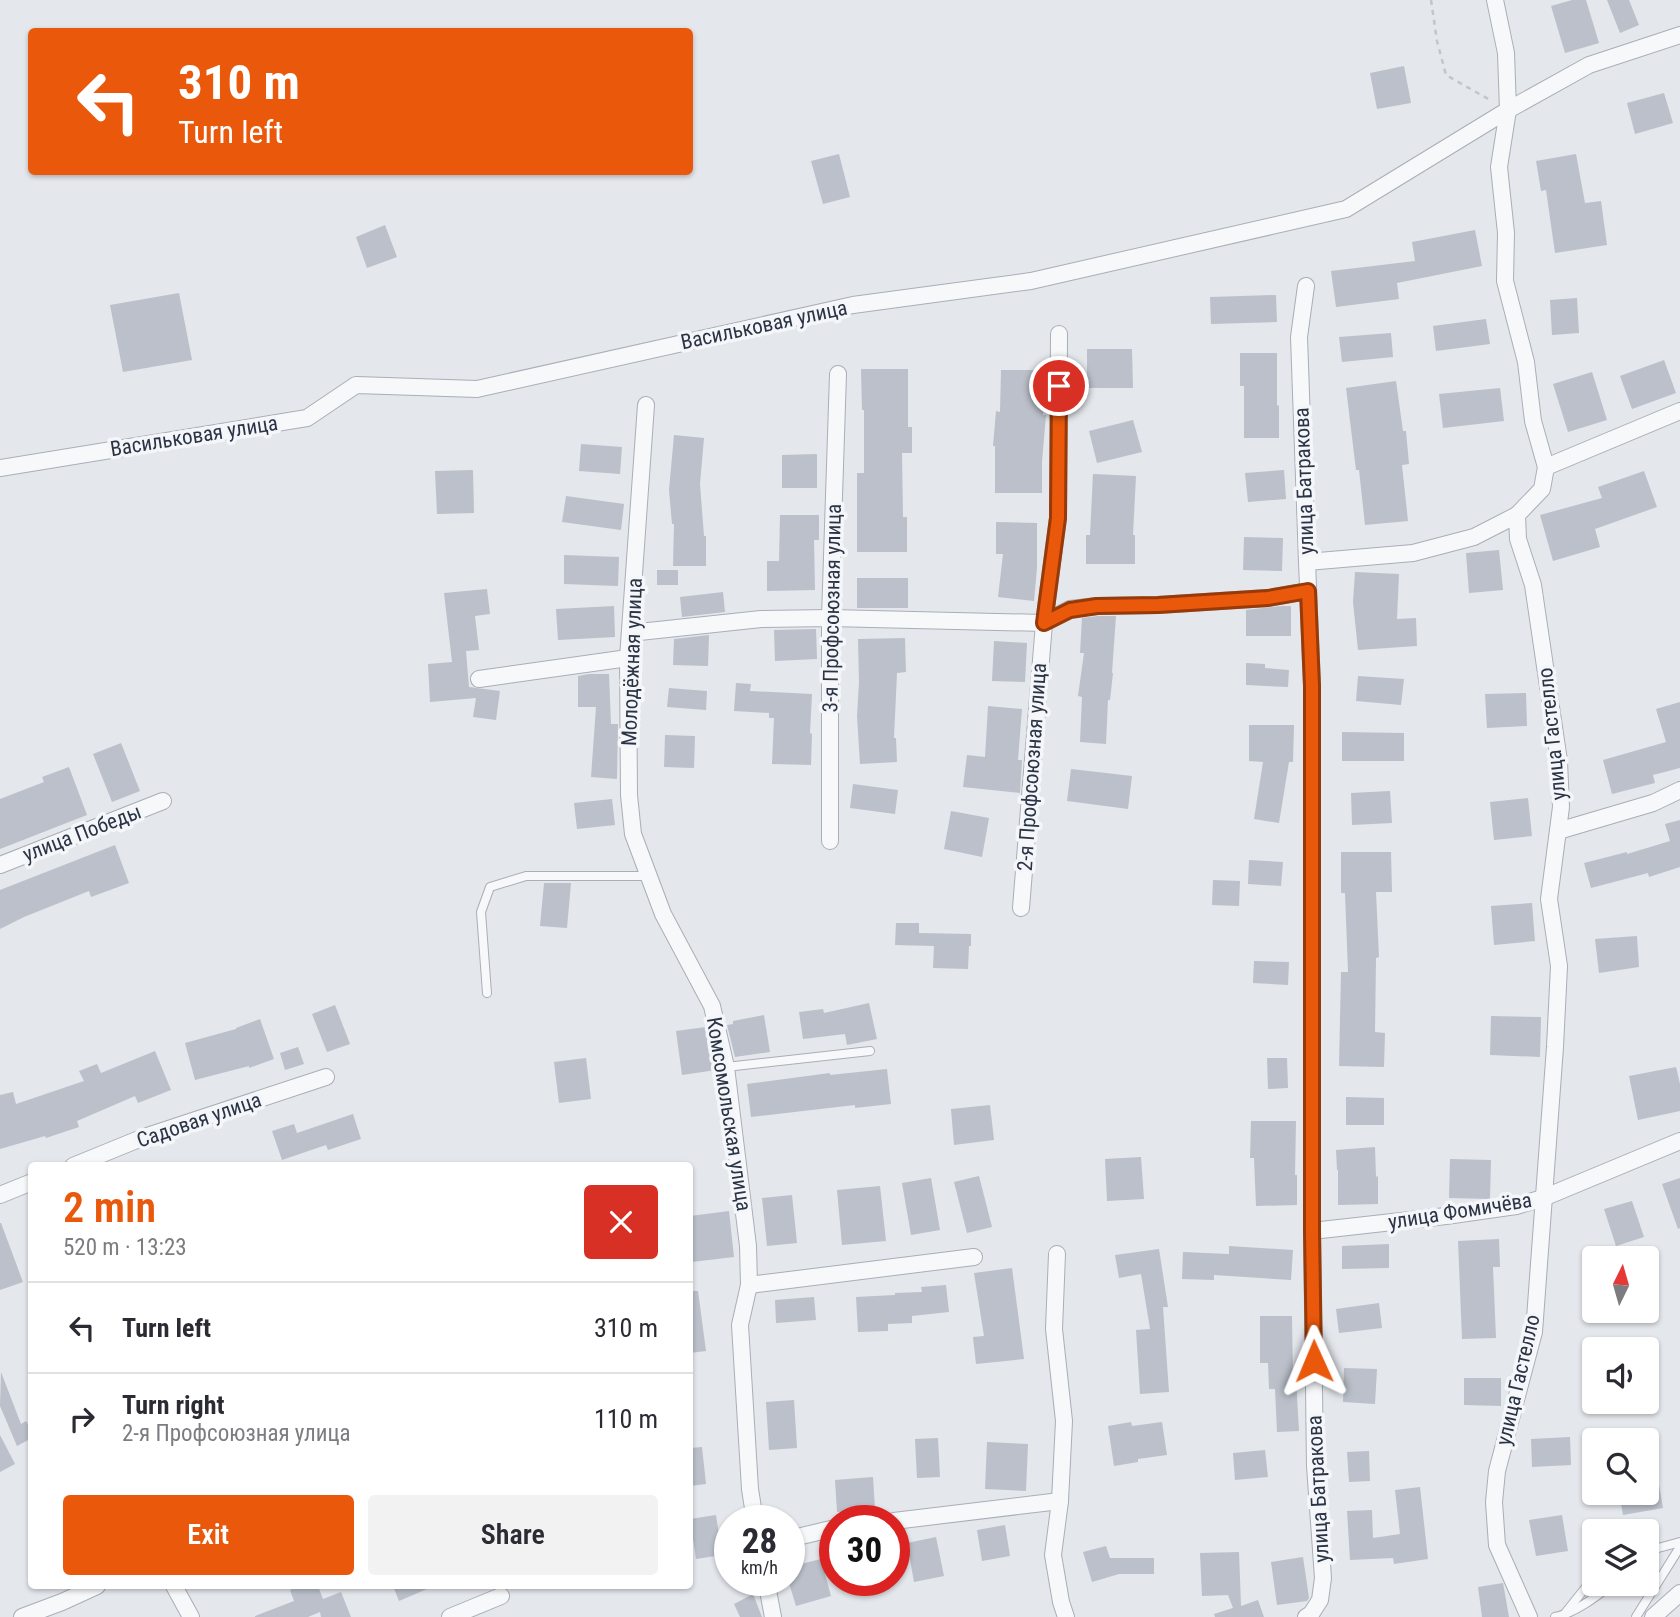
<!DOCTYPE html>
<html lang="en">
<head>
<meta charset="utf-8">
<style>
	body { margin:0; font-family:"Roboto Condensed",sans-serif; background:#f2f2f3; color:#2b2b33; height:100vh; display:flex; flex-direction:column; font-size:26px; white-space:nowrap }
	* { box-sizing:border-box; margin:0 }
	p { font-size:23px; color:#7c7c81 }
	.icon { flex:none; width:38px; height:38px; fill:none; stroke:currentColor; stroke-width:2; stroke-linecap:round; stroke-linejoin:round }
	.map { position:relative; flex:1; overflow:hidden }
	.side { position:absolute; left:28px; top:1162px; width:665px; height:427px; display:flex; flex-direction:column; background:#fff; border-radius:7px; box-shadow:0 2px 5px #0004 }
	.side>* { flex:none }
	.banner { position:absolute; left:28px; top:28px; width:665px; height:147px; border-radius:7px; box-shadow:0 2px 5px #0004; background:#ea580c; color:#fff; overflow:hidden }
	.needle { width:46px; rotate:5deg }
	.controls { position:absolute; left:1582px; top:1246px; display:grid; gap:14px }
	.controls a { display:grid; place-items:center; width:77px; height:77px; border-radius:7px; background:#fff; box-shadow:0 2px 5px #0004; font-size:35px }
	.speed { position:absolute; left:714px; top:1505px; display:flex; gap:14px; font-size:35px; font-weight:700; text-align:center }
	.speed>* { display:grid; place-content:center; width:91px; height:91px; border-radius:50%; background:#fff; box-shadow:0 2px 5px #0004; line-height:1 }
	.speed small { font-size:18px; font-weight:400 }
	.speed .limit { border:10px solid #d22; background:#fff; color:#111 }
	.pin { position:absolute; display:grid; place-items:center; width:60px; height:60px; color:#fff; margin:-30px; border:4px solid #fff; border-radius:50%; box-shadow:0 2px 7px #0007 }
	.me { position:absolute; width:77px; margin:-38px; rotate:359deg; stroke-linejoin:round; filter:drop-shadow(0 0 5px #0008) }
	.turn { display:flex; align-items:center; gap:24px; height:147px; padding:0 35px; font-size:32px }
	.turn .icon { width:91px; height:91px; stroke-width:2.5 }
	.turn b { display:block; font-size:49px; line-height:60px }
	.round { display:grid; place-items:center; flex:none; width:74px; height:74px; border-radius:7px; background:#f2f2f3 }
	.summary { display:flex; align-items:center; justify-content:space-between; height:119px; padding:0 35px }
	h1 { font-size:42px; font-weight:600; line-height:52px; color:#ea580c }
	.button { display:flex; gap:14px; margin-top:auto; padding:14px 35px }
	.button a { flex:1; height:80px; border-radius:7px; background:#ea580c; color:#fff; font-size:28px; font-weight:600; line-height:80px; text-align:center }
	.button a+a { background:#f2f2f3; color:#2b2b33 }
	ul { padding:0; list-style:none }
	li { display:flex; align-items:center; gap:21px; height:91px; padding:0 35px; border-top:2px solid #e1e1e2 }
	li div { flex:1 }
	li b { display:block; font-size:26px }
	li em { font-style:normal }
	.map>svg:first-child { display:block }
	.building { fill:#bbc0ca }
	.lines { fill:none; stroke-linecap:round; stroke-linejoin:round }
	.service-casing { stroke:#a9aeb7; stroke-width:10 }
	.minor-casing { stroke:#a9aeb7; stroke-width:18 }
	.path { stroke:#c2c5cb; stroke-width:2.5; stroke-dasharray:5 5; stroke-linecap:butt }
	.service { stroke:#f7f8fa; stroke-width:8 }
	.minor { stroke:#f7f8fa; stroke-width:16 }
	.route-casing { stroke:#983908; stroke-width:18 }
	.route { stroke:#ea580c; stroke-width:12 }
	.labels { text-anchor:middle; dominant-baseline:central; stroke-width:7; stroke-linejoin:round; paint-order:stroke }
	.street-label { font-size:21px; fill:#2b3445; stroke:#f4f6f9 }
</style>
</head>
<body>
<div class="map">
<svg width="1680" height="1617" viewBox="0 0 1680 1617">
	<rect width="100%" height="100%" fill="#e4e7ec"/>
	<g class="building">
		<polygon points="1572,0 1586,0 1599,43 1565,53 1551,6"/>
		<polygon points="1607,0 1629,0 1639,25 1620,33"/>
		<polygon points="1404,66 1411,103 1377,109 1370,73"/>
		<polygon points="1664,93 1673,123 1635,134 1627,103"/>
		<polygon points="839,154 850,197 823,204 811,161"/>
		<polygon points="1576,154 1585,203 1601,201 1607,245 1555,253 1546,190 1541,191 1536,161"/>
		<polygon points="385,225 397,257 367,268 356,237"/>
		<polygon points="1475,230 1482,266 1397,283 1399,299 1336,307 1331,271 1415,261 1412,242"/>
		<polygon points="179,293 192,360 123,372 110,305"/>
		<polygon points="1276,295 1277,322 1211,324 1210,297"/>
		<polygon points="1577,298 1579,333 1552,335 1550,300"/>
		<polygon points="1486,319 1490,344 1436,351 1433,326"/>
		<polygon points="1391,333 1393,357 1342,362 1339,337"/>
		<polygon points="1087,349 1132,349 1133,388 1087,388"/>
		<polygon points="1240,353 1277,353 1277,406 1279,405 1279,438 1244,438 1244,386 1240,386"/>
		<polygon points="1664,360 1676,393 1632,409 1620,376"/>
		<polygon points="861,369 908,369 908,427 912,427 912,453 902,453 903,517 907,517 907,552 857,552 857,473 864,473 864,410 862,410"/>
		<polygon points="1001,370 1044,370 1043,415 1046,415 1042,462 1042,493 995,493 995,446 993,446 996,411 1000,412"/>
		<polygon points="1592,372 1607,420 1568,432 1553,384"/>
		<polygon points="1396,381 1403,431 1406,431 1409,464 1402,465 1408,521 1365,525 1359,470 1356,470 1346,388"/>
		<polygon points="1500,388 1504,421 1443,428 1439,394"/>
		<polygon points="1133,420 1142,452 1097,463 1089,431"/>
		<polygon points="674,435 704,438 700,484 704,536 706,536 706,566 673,566 674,524 672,524 669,490"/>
		<polygon points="581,444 622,447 620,474 579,471"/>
		<polygon points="817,454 817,488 782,488 782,455"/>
		<polygon points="473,470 474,513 437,514 435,471"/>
		<polygon points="1284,470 1286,499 1248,502 1245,473"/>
		<polygon points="1644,471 1657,507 1595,529 1600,547 1553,561 1540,515 1602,498 1598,487"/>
		<polygon points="1093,474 1136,476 1133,535 1135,535 1135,564 1086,564 1086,535 1090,535"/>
		<polygon points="566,496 624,504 621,530 562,522"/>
		<polygon points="780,515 819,515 819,540 814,540 815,590 767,591 767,561 779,561"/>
		<polygon points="996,522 1037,523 1037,568 1034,601 998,597 1003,554 996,554"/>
		<polygon points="1244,537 1283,538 1282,571 1243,570"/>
		<polygon points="1499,550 1503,590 1469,593 1466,553"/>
		<polygon points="564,555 619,557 618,586 564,584"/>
		<rect x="657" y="570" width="21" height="15"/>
		<polygon points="1355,572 1399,574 1397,619 1416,618 1417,646 1358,650 1353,602"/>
		<rect x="857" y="578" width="51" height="30"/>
		<polygon points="487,589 490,614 475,616 479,650 466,651 469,687 500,691 496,720 473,717 476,698 430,702 428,664 452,662 444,593"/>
		<polygon points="723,592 725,612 682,617 680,597"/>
		<polygon points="614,606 615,637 558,640 556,609"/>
		<polygon points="1282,606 1291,606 1291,636 1246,636 1246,610"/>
		<polygon points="1098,616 1116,616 1112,673 1113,673 1110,700 1108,700 1106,744 1080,742 1082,697 1078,696 1084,653 1080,653 1082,618"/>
		<polygon points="816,629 817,659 775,661 774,630"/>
		<polygon points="709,635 708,666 673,665 674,639"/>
		<polygon points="905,638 906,672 897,673 894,738 896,738 897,762 860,764 857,716 859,682 858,639"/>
		<polygon points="994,641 1027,643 1025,682 992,681"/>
		<polygon points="1246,663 1265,664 1265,668 1289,670 1288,687 1246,685"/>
		<polygon points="589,674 609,674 611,724 618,724 617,779 591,777 596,707 578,707 578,676"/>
		<polygon points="1358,676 1404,679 1401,705 1356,701"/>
		<polygon points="736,683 751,684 750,691 812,694 810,733 812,734 811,765 772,764 774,718 769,718 769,713 734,711"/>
		<polygon points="669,688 707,691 706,710 667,707"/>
		<polygon points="1526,693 1527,726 1487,728 1485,694"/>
		<polygon points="1680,702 1680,768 1653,775 1655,783 1612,794 1603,760 1666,742 1656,709"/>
		<polygon points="988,706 1022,709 1018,760 1022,760 1020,793 963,787 967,755 985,757"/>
		<polygon points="1249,725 1294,725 1293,762 1289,762 1279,823 1254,819 1263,762 1249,761"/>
		<polygon points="1342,732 1404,733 1404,761 1342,761"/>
		<polygon points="665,735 695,736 694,768 664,767"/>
		<polygon points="121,743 140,791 112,802 93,754"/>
		<polygon points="69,767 87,815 0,849 0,799 44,782 42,777"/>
		<polygon points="1071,769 1132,776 1128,809 1067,801"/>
		<polygon points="853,784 898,790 895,814 850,808"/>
		<polygon points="1390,791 1392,823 1352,825 1351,793"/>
		<polygon points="1528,798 1532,836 1494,840 1490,802"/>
		<polygon points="612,799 615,825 577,829 574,803"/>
		<polygon points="951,811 989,818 982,857 944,849"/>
		<polygon points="1680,820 1680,867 1649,877 1648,873 1591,888 1584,863 1627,852 1627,854 1670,841 1665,824"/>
		<polygon points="115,845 129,883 91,897 89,891 24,917 0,929 0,890"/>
		<polygon points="1341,852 1391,852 1392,892 1376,892 1379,957 1376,958 1375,1032 1385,1033 1384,1067 1339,1066 1341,972 1348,972 1345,893 1341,893"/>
		<polygon points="1249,860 1283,862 1281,886 1248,884"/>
		<polygon points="1213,880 1240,881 1239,906 1212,905"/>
		<polygon points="544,883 571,883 567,928 540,926"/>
		<polygon points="1532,903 1535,941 1494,945 1491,906"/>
		<polygon points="896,923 919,923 919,933 971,934 971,946 969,946 968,969 933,968 934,946 895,945"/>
		<polygon points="1637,936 1639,967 1599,973 1595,939"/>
		<polygon points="1254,961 1289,962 1288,985 1253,983"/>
		<polygon points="869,1003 877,1039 847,1045 845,1034 803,1039 799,1012 823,1009 824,1013"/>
		<polygon points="335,1005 350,1044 327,1052 312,1014"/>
		<polygon points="764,1015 770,1052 735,1057 727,1025 733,1024 733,1021"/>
		<polygon points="1491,1016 1541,1017 1540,1057 1490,1055"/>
		<polygon points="260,1019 274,1059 249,1068 249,1066 195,1080 185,1043 236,1029 236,1028"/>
		<polygon points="706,1027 716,1070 682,1075 676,1031"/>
		<polygon points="298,1047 304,1064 285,1070 280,1053"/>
		<polygon points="155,1051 171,1090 138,1103 135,1096 77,1121 79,1127 46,1138 45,1136 0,1149 0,1095 13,1092 16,1104 84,1081 79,1071 97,1064 101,1073"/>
		<polygon points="586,1058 591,1099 559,1103 554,1062"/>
		<polygon points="1267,1058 1287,1058 1288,1088 1268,1089"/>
		<polygon points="1676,1067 1680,1084 1680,1111 1638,1120 1629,1076"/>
		<polygon points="887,1069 891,1104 855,1108 855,1105 751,1117 747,1084 830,1073 830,1075"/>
		<polygon points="1346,1097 1384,1098 1384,1125 1346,1125"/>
		<polygon points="990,1105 994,1140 954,1145 951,1109"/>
		<polygon points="353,1114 361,1139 328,1150 326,1145 282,1160 272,1131 294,1124 297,1133"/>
		<polygon points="1251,1121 1296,1121 1295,1175 1297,1175 1297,1205 1256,1206 1254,1158 1250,1158"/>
		<polygon points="1375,1147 1376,1177 1378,1176 1378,1204 1338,1205 1338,1170 1337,1170 1336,1150"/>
		<polygon points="1141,1157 1144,1199 1107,1201 1105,1159"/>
		<polygon points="1450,1159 1491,1160 1490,1199 1449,1198"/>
		<polygon points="979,1176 992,1227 967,1233 954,1182"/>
		<polygon points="931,1178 940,1230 911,1235 902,1183"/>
		<polygon points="1680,1178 1680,1228 1678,1229 1662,1184"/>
		<polygon points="880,1186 886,1241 842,1245 837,1190"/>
		<polygon points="792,1195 797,1243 767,1246 762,1198"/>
		<polygon points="1632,1201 1644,1237 1616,1246 1604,1209"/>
		<polygon points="729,1211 734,1257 692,1262 690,1241 690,1216"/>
		<polygon points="0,1223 1,1223 23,1282 0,1290"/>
		<polygon points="1499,1239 1500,1267 1493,1267 1496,1338 1462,1339 1458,1241"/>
		<polygon points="1389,1244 1389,1268 1342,1269 1342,1246"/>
		<polygon points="1229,1246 1293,1250 1291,1280 1214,1275 1214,1280 1182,1279 1183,1252 1229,1254"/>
		<polygon points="1159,1249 1168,1307 1163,1307 1169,1392 1140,1394 1136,1330 1150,1329 1141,1274 1119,1278 1115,1255"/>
		<polygon points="1012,1268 1024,1359 976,1364 973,1337 984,1336 974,1273"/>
		<polygon points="946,1285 949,1312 912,1316 912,1323 888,1324 888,1331 858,1332 856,1297 895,1295 895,1293 922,1292 921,1287"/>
		<polygon points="690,1291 698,1291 706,1351 690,1353"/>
		<polygon points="814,1297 816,1320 776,1323 775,1300"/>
		<polygon points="1379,1303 1382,1328 1339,1333 1336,1309"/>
		<polygon points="1260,1316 1292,1316 1293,1378 1296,1378 1299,1431 1277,1432 1275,1389 1269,1389 1268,1363 1260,1363"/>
		<polygon points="1344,1368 1377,1369 1375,1404 1343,1402"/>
		<polygon points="1,1372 21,1424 26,1421 32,1431 32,1438 17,1446 0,1406"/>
		<polygon points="1464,1378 1501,1378 1501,1406 1464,1405"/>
		<polygon points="794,1400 797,1448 769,1450 766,1402"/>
		<polygon points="1131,1422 1132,1426 1162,1422 1167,1455 1138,1459 1138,1462 1114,1466 1108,1426"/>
		<polygon points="0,1435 15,1464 0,1472"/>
		<polygon points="1570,1437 1571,1465 1532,1467 1531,1439"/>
		<polygon points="938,1438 940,1477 917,1478 915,1439"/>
		<polygon points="987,1442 1028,1444 1026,1491 985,1489"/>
		<polygon points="702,1447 706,1484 690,1486 690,1448"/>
		<polygon points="1265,1450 1268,1477 1235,1480 1233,1453"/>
		<polygon points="1369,1451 1370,1481 1349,1482 1347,1452"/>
		<polygon points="1647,1456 1654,1456 1663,1508 1623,1515 1619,1493 1647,1493"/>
		<polygon points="873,1477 875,1509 837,1512 835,1480"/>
		<polygon points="1420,1487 1428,1559 1394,1564 1393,1558 1350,1560 1347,1511 1372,1510 1373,1538 1400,1534 1395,1490"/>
		<polygon points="716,1515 722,1555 696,1559 690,1519"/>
		<polygon points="1562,1515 1568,1551 1536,1556 1529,1520"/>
		<polygon points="1005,1525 1010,1556 982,1561 977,1530"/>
		<polygon points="936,1537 944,1576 914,1582 907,1543"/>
		<polygon points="1106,1546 1110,1558 1154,1558 1154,1574 1119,1574 1092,1582 1083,1552"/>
		<polygon points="1239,1552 1241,1606 1258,1600 1264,1617 1215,1617 1214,1614 1233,1608 1228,1595 1202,1596 1200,1553"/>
		<polygon points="1303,1557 1309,1598 1307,1601 1277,1605 1271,1562"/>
		<polygon points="821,1559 831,1596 796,1606 789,1583 789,1567"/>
		<polygon points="1503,1583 1509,1617 1482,1617 1478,1587"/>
		<polygon points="301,1586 318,1586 323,1599 341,1592 351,1617 321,1617 320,1612 308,1617 255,1617 255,1616 294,1601 290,1590"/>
		<polygon points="393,1586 434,1586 399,1601"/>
		<polygon points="753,1594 762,1617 740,1617 734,1604"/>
	</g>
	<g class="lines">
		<defs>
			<g id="service">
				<polyline points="487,993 481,912 490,887 526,876 649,876"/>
				<polyline points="726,1067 870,1051"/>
				<polyline points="1647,1551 1680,1542"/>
				<polyline points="1566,1612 1590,1582 1594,1579"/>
				<path d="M1555,1617C1575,1613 1596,1597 1612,1584"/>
				<polyline points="1636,1617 1680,1547"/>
			</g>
			<g id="minor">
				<polyline points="1495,0 1506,53 1508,110 1499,167 1506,233 1505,281 1526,362 1533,421 1546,467 1542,489 1517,515 1518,539 1533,585 1559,761 1561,807 1549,899 1559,966 1555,1047 1534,1332 1497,1471 1494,1502 1497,1545 1529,1617"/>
				<polyline points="1306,286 1299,337 1307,562 1312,686 1312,1231 1315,1466 1323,1578 1320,1600 1311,1614 1306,1617"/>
				<polyline points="646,405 628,658 629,795 633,834 663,914 712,1006 726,1067 748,1246 749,1285 740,1325 750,1489 755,1521"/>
				<polyline points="1546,467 1680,411"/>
				<polyline points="0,468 307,418 356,385 477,389 853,305 1031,281 1346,209 1508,110 1589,65 1680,35"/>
				<polyline points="1307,562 1413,553 1474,537 1517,515"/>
				<polyline points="630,633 761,619 830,618 1044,623 1070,609 1097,606 1158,605 1268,598 1308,591"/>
				<polyline points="479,679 628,658"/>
				<polyline points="1558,831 1653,803 1680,790"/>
				<polyline points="830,841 830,618 838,374"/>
				<polyline points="0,865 163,801"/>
				<polyline points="1021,908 1044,623 1058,518 1059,334"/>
				<polyline points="73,1166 144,1137 326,1077"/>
				<polyline points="0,1195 32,1182"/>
				<polyline points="1312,1231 1446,1216 1516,1206 1543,1198 1680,1141"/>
				<polyline points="1057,1254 1054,1329 1064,1421 1060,1501 1053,1555 1061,1602 1066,1617"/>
				<polyline points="749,1285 974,1257"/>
				<polyline points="894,1521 1060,1501"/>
				<polyline points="789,1539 835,1528"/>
				<polyline points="766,1580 773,1617"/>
				<polyline points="174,1586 191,1617"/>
				<polyline points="22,1617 62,1602 97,1586"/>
				<polyline points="450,1617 501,1596"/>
				<polyline points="1653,1617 1680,1593"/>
			</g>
		</defs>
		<use href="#service" class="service-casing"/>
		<use href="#minor" class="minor-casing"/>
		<polyline class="path" points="1431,0 1437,41 1446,75 1490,100"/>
		<use href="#service" class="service"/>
		<use href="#minor" class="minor"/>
	</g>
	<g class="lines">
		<defs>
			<polyline id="route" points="1059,386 1058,518 1044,623 1070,610 1097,606 1158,605 1268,598 1308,591 1312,686 1312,1231 1314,1361"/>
		</defs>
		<use href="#route" class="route-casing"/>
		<use href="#route" class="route"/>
	</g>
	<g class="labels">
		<g class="street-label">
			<text transform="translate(764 325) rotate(-12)">Васильковая улица</text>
			<text transform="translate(194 436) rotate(-9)">Васильковая улица</text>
			<text transform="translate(1304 481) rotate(-92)">улица Батракова</text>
			<text transform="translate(832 608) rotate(-89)">3-я Профсоюзная улица</text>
			<text transform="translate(632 662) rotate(-88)">Молодёжная улица</text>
			<text transform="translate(1552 734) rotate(-96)">улица Гастелло</text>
			<text transform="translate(1032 767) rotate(-86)">2-я Профсоюзная улица</text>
			<text transform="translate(82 833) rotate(-21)">улица Победы</text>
			<text transform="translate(729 1114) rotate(81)">Комсомольская улица</text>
			<text transform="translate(199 1120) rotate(-19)">Садовая улица</text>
			<text transform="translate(1460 1211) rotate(-9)">улица Фомичёва</text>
			<text transform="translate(1518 1380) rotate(-77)">улица Гастелло</text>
			<text transform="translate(1318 1489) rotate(-93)">улица Батракова</text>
		</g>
	</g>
</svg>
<div class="controls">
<a><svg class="needle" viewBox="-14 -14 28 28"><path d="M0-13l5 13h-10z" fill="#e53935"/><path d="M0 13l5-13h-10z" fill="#7c7c81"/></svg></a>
<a><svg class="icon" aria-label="sound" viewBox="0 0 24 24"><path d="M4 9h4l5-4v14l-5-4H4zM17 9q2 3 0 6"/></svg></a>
<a><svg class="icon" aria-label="search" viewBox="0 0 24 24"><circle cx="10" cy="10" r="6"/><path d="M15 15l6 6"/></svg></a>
<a><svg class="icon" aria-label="layers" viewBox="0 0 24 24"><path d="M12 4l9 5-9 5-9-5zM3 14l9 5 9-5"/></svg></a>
</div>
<div class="speed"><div>28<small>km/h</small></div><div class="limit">30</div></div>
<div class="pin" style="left:1059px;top:386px;background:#d93025"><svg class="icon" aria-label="arrive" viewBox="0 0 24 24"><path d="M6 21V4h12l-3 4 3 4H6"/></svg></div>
<svg class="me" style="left:1314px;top:1361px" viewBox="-20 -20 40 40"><path d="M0-17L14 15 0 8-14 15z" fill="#ea580c" stroke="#fff" stroke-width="4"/></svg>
<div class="banner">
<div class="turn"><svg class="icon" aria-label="left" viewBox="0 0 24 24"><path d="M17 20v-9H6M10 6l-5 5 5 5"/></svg><div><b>310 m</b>Turn left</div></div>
</div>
<section class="side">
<div class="summary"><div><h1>2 min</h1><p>520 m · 13:23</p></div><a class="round" style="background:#d93025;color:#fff"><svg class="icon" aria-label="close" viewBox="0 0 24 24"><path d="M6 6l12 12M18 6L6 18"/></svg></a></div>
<ul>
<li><svg class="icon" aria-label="left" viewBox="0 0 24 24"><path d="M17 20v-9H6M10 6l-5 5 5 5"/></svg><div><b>Turn left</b></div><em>310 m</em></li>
<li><svg class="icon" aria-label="right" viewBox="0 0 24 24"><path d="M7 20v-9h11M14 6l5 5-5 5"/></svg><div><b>Turn right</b><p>2-я Профсоюзная улица</p></div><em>110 m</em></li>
</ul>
<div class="button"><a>Exit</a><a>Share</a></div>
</section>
</div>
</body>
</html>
